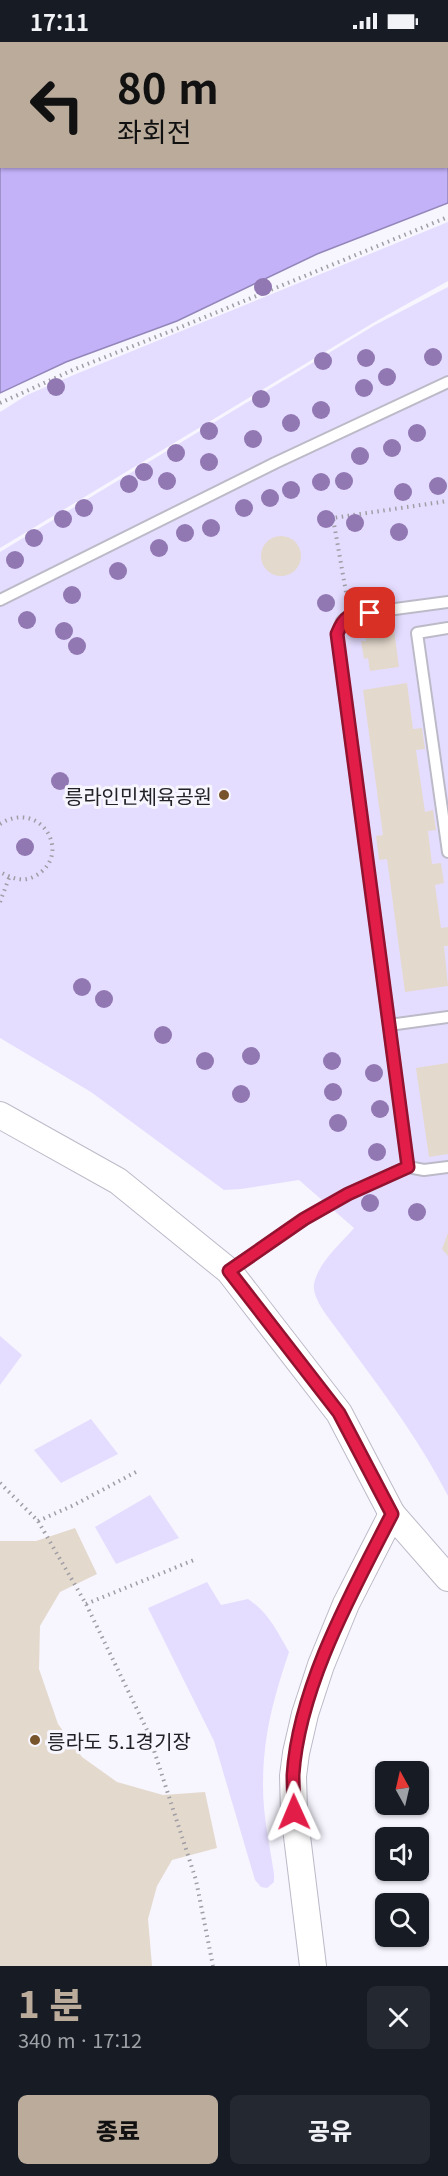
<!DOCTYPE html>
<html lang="ko">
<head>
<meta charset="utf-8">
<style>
	body { margin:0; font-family:Georgia,"Noto Sans KR",serif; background:#242831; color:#f1f3f6; height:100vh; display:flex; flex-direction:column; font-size:22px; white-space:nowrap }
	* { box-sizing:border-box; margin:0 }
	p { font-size:20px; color:#9ea1a6 }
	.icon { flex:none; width:33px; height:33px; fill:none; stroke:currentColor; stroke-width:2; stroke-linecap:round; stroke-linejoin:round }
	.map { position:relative; height:1924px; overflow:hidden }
	.drawer { display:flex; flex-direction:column; background:#171b24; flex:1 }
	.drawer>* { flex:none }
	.hud { position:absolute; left:0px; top:0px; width:448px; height:126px; box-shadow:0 2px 4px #0004; background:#baab9b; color:#111; overflow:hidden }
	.needle { width:39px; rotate:352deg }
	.controls { position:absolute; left:375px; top:1719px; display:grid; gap:12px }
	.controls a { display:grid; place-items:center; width:54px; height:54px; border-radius:9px; background:#171b24; box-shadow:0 2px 4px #0004; font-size:30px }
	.pin { position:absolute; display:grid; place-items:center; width:51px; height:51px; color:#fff; margin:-26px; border-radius:12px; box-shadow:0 3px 9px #0006 }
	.me { position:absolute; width:66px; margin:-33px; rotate:359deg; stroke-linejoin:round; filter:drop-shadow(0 0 4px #0008) }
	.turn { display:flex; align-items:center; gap:21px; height:126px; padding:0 18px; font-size:27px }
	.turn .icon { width:78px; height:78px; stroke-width:2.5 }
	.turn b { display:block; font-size:42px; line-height:51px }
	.round { display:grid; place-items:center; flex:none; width:63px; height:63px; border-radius:9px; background:#242831 }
	.overview { display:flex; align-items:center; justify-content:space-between; height:102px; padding:0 18px }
	h1 { font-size:36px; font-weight:800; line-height:45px; color:#baab9b }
	.button { display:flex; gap:12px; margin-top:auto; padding:12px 18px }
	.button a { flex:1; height:69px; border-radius:9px; background:#baab9b; color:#111; font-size:24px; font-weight:800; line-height:69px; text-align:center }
	.button a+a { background:#242831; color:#f1f3f6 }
	.status { display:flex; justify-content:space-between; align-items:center; height:42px; padding:0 30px; background:#171b24; direction:ltr }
	.status svg { height:16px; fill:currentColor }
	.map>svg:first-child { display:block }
	.green { fill:#e5ddff }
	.water { fill:#c4b2f9; stroke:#9386ba; stroke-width:1.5; fill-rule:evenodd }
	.building { fill:#e4d9cd }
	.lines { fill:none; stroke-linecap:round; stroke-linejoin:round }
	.service-casing { stroke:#bdbac8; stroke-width:14 }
	.tertiary-casing { stroke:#bdbac8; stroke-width:28 }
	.path { stroke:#9f9ea5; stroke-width:4; stroke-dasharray:1.5 4.5; stroke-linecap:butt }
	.service { stroke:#fff; stroke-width:10 }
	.tertiary { stroke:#fff; stroke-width:26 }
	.tree { fill:#9178b3 }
	.route-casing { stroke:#92132f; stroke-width:15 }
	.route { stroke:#e11d48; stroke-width:10 }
	.poi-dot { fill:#77542c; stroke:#f7f5fe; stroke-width:2 }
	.labels { text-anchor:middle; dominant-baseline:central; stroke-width:6; stroke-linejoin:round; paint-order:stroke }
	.poi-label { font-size:20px; fill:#222126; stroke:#f7f5fe; text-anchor:end }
</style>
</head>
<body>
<div class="status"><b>17:11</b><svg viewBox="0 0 49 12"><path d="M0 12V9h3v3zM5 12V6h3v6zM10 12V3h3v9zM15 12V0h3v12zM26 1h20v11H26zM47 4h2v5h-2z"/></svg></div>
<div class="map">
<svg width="448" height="1924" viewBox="0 0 448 1924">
	<rect width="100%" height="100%" fill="#f7f5fe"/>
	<g class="green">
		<polygon points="448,180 448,239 373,281 0,506 0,370 27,353 76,332"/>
		<path d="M448,245V1454C417,1393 376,1341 336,1286C328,1275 312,1256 314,1242C319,1219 340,1203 354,1186L299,1138L241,1147L224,1148L91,1050L0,996V510L375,283Z"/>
		<polygon points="0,1294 22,1313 0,1343"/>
		<polygon points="91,1377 118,1412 61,1441 34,1408"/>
		<polygon points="150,1453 179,1496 116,1522 95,1485"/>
		<path d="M207,1540L221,1563L248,1557C268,1570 277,1589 289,1610C273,1658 263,1694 263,1745C263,1774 270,1804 274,1832V1840L267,1846L261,1845L255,1838L214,1699L148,1566Z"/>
	</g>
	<path class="water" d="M0,0H448V161L317,212L177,279L66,320L0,351ZM2,2H447V124H2Z"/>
	<g class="building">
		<circle cx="281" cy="514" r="20"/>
		<polygon points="393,580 399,625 370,629 368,616 364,617 361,599 366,599 364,584"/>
		<polygon points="407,641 413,687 422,686 425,707 416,708 425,770 433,768 436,788 428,789 432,822 441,821 444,841 435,843 441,886 448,885 448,904 444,904 448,944 405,950 387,817 379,818 376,794 383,793 363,648"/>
		<polygon points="448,1021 448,1112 429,1115 416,1026"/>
		<polygon points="448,1191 448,1214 442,1207"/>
		<polygon points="75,1486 97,1532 60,1550 40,1584 39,1627 58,1682 82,1715 117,1740 163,1753 205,1750 217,1806 172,1818 157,1844 148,1877 152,1924 0,1924 0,1499 36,1499"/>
	</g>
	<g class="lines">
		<defs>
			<g id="service">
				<polyline points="0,558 275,421 448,340"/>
				<polyline points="448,586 417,591 448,810"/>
				<polyline points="389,983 448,975"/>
				<polyline points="408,1125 337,592 342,579 350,573 448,560"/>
				<polyline points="229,1229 304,1177 348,1152 408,1125 424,1128 448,1125"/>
			</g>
			<g id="tertiary">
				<polyline points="0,1073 118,1139 229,1229 339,1371 392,1472 448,1536"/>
				<polyline points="313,1924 294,1770 293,1734 296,1711 305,1672 321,1623 346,1562 392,1472"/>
			</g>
		</defs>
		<use href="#service" class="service-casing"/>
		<use href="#tertiary" class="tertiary-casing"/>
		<g class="path">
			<polyline points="0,361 75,327 176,287 448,175"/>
			<polyline points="347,556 333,476 448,459"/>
			<path d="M0,782C41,756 74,813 35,834C23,841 11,836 0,830"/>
			<polyline points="0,860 9,836"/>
			<polyline points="0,1441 38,1479 86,1562 148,1690 196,1838 213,1924"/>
			<polyline points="38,1479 74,1463 136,1430"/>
			<polyline points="86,1562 194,1518"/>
		</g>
		<use href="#service" class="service"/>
		<use href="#tertiary" class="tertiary"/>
	</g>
	<g class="tree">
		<circle cx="263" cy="245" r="9"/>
		<circle cx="433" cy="315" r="9"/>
		<circle cx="366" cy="316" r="9"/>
		<circle cx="323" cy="319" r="9"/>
		<circle cx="387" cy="335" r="9"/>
		<circle cx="56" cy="345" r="9"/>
		<circle cx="364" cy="346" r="9"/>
		<circle cx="261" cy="357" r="9"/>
		<circle cx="321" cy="368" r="9"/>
		<circle cx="291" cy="381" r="9"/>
		<circle cx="209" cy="389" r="9"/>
		<circle cx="417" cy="391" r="9"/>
		<circle cx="253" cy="397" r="9"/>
		<circle cx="392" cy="406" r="9"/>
		<circle cx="176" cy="411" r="9"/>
		<circle cx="360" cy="414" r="9"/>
		<circle cx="209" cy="420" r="9"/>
		<circle cx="144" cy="430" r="9"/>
		<circle cx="167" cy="439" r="9"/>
		<circle cx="344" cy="439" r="9"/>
		<circle cx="321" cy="440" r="9"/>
		<circle cx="129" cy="442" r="9"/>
		<circle cx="438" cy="444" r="9"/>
		<circle cx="291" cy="448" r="9"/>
		<circle cx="403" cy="450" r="9"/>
		<circle cx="270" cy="456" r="9"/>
		<circle cx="84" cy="466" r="9"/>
		<circle cx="244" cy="466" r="9"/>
		<circle cx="63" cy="477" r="9"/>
		<circle cx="326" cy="477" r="9"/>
		<circle cx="355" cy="481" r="9"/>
		<circle cx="211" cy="486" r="9"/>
		<circle cx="399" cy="490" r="9"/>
		<circle cx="185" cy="491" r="9"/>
		<circle cx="34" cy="496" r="9"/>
		<circle cx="159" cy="506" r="9"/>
		<circle cx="15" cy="518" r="9"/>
		<circle cx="118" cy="529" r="9"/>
		<circle cx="72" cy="553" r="9"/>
		<circle cx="326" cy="561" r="9"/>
		<circle cx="27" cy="578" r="9"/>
		<circle cx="64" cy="589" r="9"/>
		<circle cx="77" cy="604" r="9"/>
		<circle cx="60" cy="739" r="9"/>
		<circle cx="25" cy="805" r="9"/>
		<circle cx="82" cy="945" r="9"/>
		<circle cx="104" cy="957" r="9"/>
		<circle cx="163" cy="993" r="9"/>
		<circle cx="251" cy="1014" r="9"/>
		<circle cx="205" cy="1019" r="9"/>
		<circle cx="332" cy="1019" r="9"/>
		<circle cx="374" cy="1031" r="9"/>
		<circle cx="333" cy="1050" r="9"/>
		<circle cx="241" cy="1052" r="9"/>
		<circle cx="380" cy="1067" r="9"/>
		<circle cx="338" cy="1081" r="9"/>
		<circle cx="377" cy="1110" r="9"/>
		<circle cx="370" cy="1161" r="9"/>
		<circle cx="417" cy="1170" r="9"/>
	</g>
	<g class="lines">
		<defs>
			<path id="route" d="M294,1770C294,1757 293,1745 293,1733C299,1644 352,1550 392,1472L339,1371L229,1229L304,1177L348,1152L408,1125L337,592C345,572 350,573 370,571"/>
		</defs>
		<use href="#route" class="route-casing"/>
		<use href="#route" class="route"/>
	</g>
	<g class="poi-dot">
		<circle cx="224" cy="753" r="6"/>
		<circle cx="35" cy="1698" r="6"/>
	</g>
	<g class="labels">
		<g class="poi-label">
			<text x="212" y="753">릉라인민체육공원</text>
			<text x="47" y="1698" text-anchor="start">릉라도 5.1경기장</text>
		</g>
	</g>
</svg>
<div class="controls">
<a><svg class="needle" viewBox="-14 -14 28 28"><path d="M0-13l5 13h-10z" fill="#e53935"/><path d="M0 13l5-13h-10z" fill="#9ea1a6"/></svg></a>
<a><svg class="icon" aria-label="sound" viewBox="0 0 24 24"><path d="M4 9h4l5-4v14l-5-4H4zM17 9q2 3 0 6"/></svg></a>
<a><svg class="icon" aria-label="search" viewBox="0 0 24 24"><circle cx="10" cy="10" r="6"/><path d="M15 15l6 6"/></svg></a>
</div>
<div class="pin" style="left:370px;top:571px;background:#d93025"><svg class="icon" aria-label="arrive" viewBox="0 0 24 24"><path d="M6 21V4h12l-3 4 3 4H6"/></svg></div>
<svg class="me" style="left:294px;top:1770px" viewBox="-20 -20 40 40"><path d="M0-17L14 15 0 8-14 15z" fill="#e11d48" stroke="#fff" stroke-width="4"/></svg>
<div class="hud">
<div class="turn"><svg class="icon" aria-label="left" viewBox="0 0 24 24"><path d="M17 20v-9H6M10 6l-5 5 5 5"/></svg><div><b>80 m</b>좌회전</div></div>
</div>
</div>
<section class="drawer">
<div class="overview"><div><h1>1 분</h1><p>340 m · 17:12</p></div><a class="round"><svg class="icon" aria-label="close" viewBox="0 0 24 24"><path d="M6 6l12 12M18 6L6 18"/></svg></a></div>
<div class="button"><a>종료</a><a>공유</a></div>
</section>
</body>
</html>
